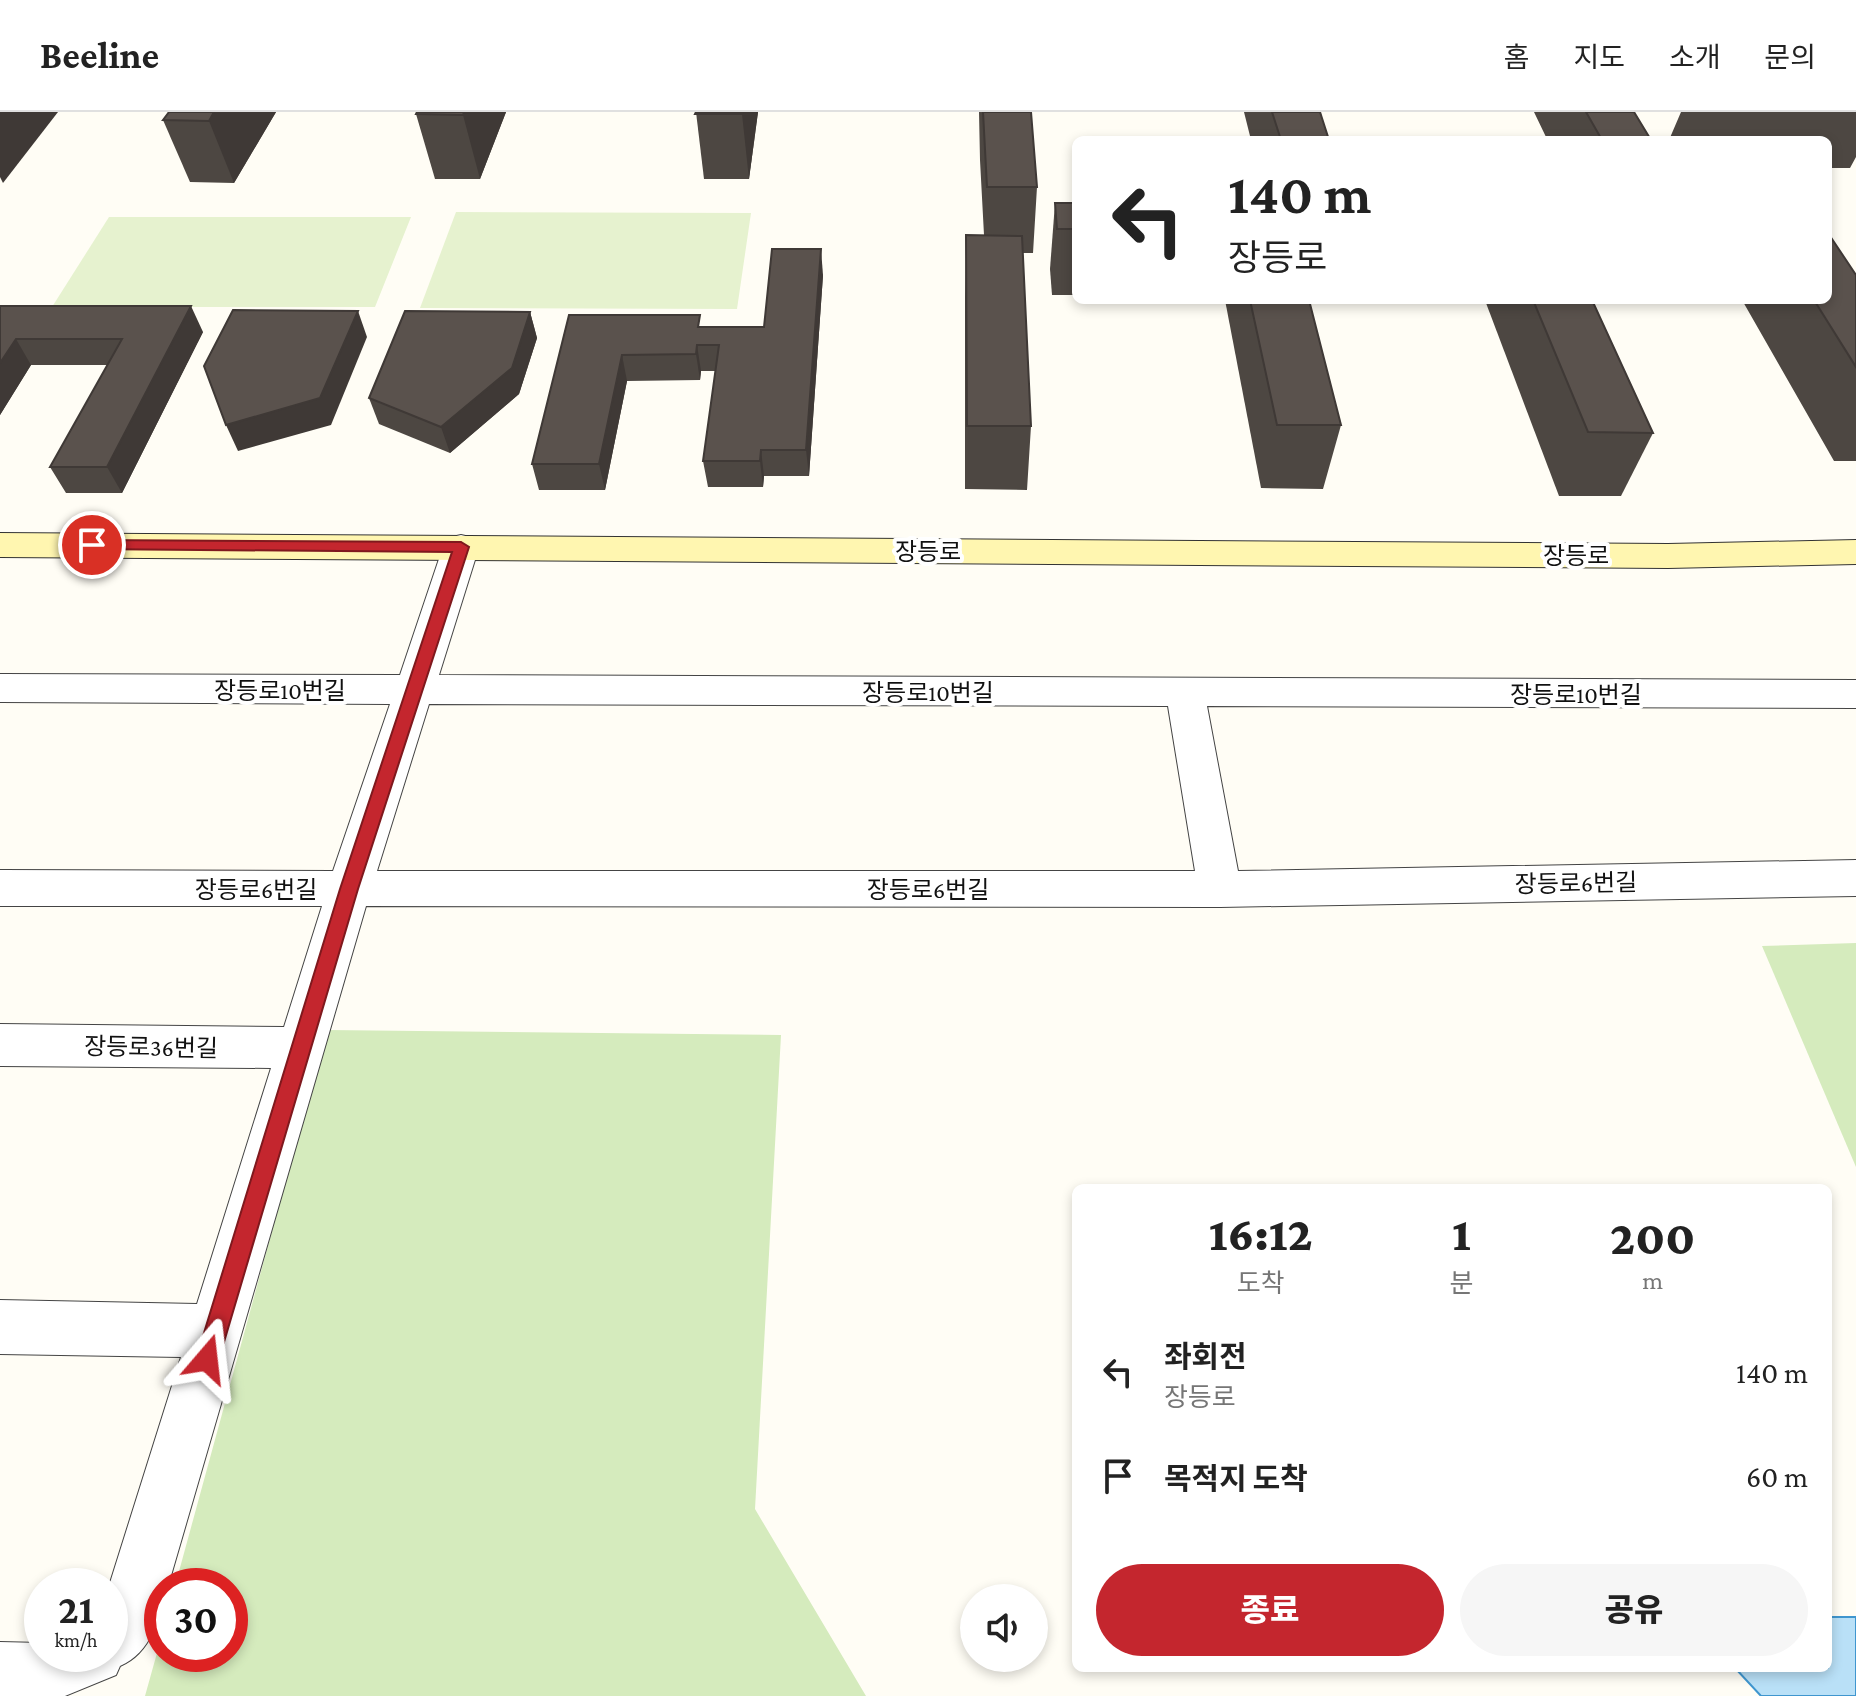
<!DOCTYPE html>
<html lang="ko">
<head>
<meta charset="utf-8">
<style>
	body { margin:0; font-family:"Crimson Pro","Noto Sans KR",serif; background:#f6f6f6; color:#222; height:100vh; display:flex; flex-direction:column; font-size:30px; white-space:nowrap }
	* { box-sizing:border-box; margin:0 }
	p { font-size:26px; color:#767676 }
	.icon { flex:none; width:44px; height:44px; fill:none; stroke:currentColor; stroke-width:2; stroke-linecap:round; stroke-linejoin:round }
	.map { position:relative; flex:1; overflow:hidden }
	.panel { position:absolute; left:1072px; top:1072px; width:760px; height:488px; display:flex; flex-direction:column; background:#fff; border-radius:12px; box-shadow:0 4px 12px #0003 }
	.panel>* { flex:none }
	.top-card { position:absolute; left:1072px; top:24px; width:760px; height:168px; border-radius:12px; box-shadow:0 4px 12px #0003; background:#fff; color:#222; overflow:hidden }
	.fabs { position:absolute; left:960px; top:1472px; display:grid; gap:16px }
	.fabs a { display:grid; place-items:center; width:88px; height:88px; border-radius:50%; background:#fff; box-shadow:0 4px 12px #0003; font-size:40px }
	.speed { position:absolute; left:24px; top:1456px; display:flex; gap:16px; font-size:40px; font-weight:700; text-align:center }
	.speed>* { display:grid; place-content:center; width:104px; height:104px; border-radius:50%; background:#fff; box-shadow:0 4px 12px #0003; line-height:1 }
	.speed small { font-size:20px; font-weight:400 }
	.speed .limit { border:12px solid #d22; background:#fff; color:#111 }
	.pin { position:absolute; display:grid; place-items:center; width:68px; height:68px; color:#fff; margin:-34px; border:4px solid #fff; border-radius:50%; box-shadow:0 2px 8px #0007 }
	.me { position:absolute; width:88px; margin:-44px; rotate:17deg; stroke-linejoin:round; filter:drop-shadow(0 0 6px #0008) }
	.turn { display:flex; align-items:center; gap:28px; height:168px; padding:0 24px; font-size:36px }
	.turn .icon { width:104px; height:104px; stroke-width:2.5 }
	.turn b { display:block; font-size:56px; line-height:68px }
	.eta { display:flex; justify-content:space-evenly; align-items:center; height:136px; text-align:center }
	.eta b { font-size:48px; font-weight:800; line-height:56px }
	.cta { display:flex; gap:16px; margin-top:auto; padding:16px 24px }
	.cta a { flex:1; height:92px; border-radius:48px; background:#c4262e; color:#fff; font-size:32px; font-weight:800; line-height:92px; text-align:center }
	.cta a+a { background:#f6f6f6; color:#222 }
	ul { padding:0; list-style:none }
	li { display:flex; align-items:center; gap:24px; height:104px; padding:0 24px }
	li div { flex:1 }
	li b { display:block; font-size:30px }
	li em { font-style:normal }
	header { display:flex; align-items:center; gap:48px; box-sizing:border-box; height:112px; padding:0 40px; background:#fff; border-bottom:2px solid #e0e0e0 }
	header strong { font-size:38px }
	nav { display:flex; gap:44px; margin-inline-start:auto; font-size:28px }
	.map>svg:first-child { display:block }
	.green { fill:#d5ebbd }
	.pitch { fill:#e6f2cf }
	.water { fill:#b9e0f7; stroke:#3f96cf; stroke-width:2 }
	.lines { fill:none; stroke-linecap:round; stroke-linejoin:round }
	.minor-casing { stroke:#444; stroke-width:2 }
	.secondary-casing { stroke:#333; stroke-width:2 }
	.minor { fill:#fff; fill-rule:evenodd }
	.secondary { fill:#fff6b0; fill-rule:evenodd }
	.wall { fill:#4d4742 }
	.shaded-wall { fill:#3f3936 }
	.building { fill:#5a524d; stroke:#3f3936; stroke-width:2 }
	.route { fill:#c4262e; stroke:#7f191e; stroke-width:2 }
	.labels { text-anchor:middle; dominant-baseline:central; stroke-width:8; stroke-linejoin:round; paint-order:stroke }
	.street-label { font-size:24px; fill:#111; stroke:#fff }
</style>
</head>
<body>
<header>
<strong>Beeline</strong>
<nav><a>홈</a><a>지도</a><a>소개</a><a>문의</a></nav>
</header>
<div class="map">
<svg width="1856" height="1584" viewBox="0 0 1856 1584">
	<rect width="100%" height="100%" fill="#fffdf5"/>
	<g class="green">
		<polygon points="1856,831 1856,1055 1762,834"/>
		<polygon points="327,918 781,923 755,1397 866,1584 145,1584 162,1523 162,1542 230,1542 230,1474 175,1474"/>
	</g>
	<g class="pitch">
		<polygon points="456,100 751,101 737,197 420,196"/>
		<polygon points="109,105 411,105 375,195 52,195"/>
	</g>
	<polygon class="water" points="1828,1505 1856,1505 1856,1584 1761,1584 1735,1556 1828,1556"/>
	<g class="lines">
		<defs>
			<path id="minor" d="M461,423L474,426L479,435L439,563L1856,568V596L1207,594L1238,759L1856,748V784L1220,795L366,794L168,1474H162C162,1504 151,1541 120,1554L116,1563L65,1584H0V1530L42,1531V1542H110L109,1474L181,1245L0,1242V1188L197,1192L271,956L0,954V912L284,915L322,794H0V758L333,759L390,592L0,590V562L400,563L443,435L448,426ZM429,592L1168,594L1195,759H377Z"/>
			<polygon id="secondary" points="0,421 1668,432 1856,428 1856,452 1668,456 0,445"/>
		</defs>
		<use href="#minor" class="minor-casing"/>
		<use href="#secondary" class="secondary-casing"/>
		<use href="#minor" class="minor"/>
		<use href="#secondary" class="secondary"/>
	</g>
	<g class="wall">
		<polygon points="276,0 234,71 190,70 163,8"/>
		<polygon points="417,0 506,0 480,67 435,67 416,2"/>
		<polygon points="696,0 758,0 749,67 704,67"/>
		<polygon points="979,0 1031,0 1037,75 1033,141 1023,141 1031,314 1027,378 965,377 965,186 966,123 984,123 980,48"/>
		<polygon points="1244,0 1320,0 1329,28 1251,28"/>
		<polygon points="1534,0 1634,0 1651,28 1573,28 1575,25 1546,25"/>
		<polygon points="1681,0 1856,0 1856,45 1850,56 1828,56 1828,28 1669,28"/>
		<polygon points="1055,91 1076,91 1076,183 1052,183 1050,157"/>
		<polygon points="823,163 809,364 764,364 763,375 708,375 703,349 716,259 701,259 700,268 627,269 605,378 539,378 532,352 569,203 702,215 764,215"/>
		<polygon points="1856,163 1856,349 1834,349 1742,188 1828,188"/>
		<polygon points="1225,188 1309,188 1341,313 1323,377 1261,376"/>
		<polygon points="1487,188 1592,188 1653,321 1621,384 1559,384 1486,191"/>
		<polygon points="0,194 203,220 122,381 66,381 50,355 108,253 31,253 0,303"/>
		<polygon points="530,200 537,226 519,282 450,341 379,312 369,286"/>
	</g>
	<g class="shaded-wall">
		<polygon points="0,0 58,0 3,71 0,65"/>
		<polygon points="214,0 276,0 234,71 209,9"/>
		<polygon points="464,0 506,0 480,67 463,3"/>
		<polygon points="743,0 758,0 749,67 742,2"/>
		<polygon points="821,137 823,163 809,364 806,338"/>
		<polygon points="191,194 203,220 122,381 107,355"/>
		<polygon points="358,199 367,225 331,313 238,339 226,313"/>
		<polygon points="530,200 537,226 519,282 450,341 441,315"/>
		<polygon points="16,227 31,253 0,303 0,251"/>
		<polygon points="697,233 701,259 700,268 696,242"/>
		<polygon points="622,243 627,269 605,378 599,352"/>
		<polygon points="761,338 764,364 763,375 760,349"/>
	</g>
	<g class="building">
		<polygon points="169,0 214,0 209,9 163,8"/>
		<polygon points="417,0 464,0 463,3 416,2"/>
		<polygon points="696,0 743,0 742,2 695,2"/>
		<polygon points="983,0 1031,0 1037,75 987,75"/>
		<polygon points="1272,0 1320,0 1329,28 1281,28"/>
		<polygon points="1586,0 1634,0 1651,28 1602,28"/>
		<polygon points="1055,91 1076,91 1076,117 1057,117"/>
		<polygon points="1828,121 1856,163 1856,255 1814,188 1828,188"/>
		<polygon points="966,123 1022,124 1031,314 967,314"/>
		<polygon points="772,137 821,137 806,338 761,338 760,349 703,349 719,233 697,233 696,242 622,243 599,352 532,352 569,203 700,203 698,215 764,215"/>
		<polygon points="1250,188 1309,188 1341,313 1277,313"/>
		<polygon points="1533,188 1592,188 1653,321 1588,320"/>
		<polygon points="0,194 191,194 107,355 50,355 122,227 16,227 0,251"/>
		<polygon points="233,198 358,199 320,286 226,313 204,254"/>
		<polygon points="405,199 530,200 512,256 441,315 369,286"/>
	</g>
	<polygon class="route" points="92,428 461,430 469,435 358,777 219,1247 215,1255 207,1259 199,1255 196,1247 340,777 452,440 87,437 85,433"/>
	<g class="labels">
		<g class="street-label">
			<text x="928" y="439">장등로</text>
			<text x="1576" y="443">장등로</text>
			<text x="280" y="578">장등로10번길</text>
			<text x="928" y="580">장등로10번길</text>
			<text x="1576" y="582">장등로10번길</text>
			<text transform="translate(1576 771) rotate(-1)">장등로6번길</text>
			<text x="256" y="777">장등로6번길</text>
			<text x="928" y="777">장등로6번길</text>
			<text transform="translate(151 935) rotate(1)">장등로36번길</text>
		</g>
	</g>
</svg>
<div class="fabs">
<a><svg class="icon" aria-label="sound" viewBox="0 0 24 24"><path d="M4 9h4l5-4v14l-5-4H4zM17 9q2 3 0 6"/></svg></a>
</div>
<div class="speed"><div>21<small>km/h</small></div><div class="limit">30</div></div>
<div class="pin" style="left:92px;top:433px;background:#d93025"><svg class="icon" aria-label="arrive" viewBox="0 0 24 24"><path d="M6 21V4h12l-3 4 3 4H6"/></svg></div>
<svg class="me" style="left:207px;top:1247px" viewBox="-20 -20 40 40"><path d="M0-17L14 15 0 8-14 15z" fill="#c4262e" stroke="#fff" stroke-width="4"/></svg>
<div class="top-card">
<div class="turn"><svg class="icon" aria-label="left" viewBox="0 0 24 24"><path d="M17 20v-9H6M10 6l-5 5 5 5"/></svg><div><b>140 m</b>장등로</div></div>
</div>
<section class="panel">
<div class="eta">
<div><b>16:12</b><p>도착</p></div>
<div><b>1</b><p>분</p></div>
<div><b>200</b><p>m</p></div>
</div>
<ul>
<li><svg class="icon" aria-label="left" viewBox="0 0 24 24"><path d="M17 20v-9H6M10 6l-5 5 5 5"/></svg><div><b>좌회전</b><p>장등로</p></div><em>140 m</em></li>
<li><svg class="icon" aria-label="arrive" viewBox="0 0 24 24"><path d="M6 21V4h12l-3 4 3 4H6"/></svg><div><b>목적지 도착</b></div><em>60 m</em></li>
</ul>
<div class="cta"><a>종료</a><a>공유</a></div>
</section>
</div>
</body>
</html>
